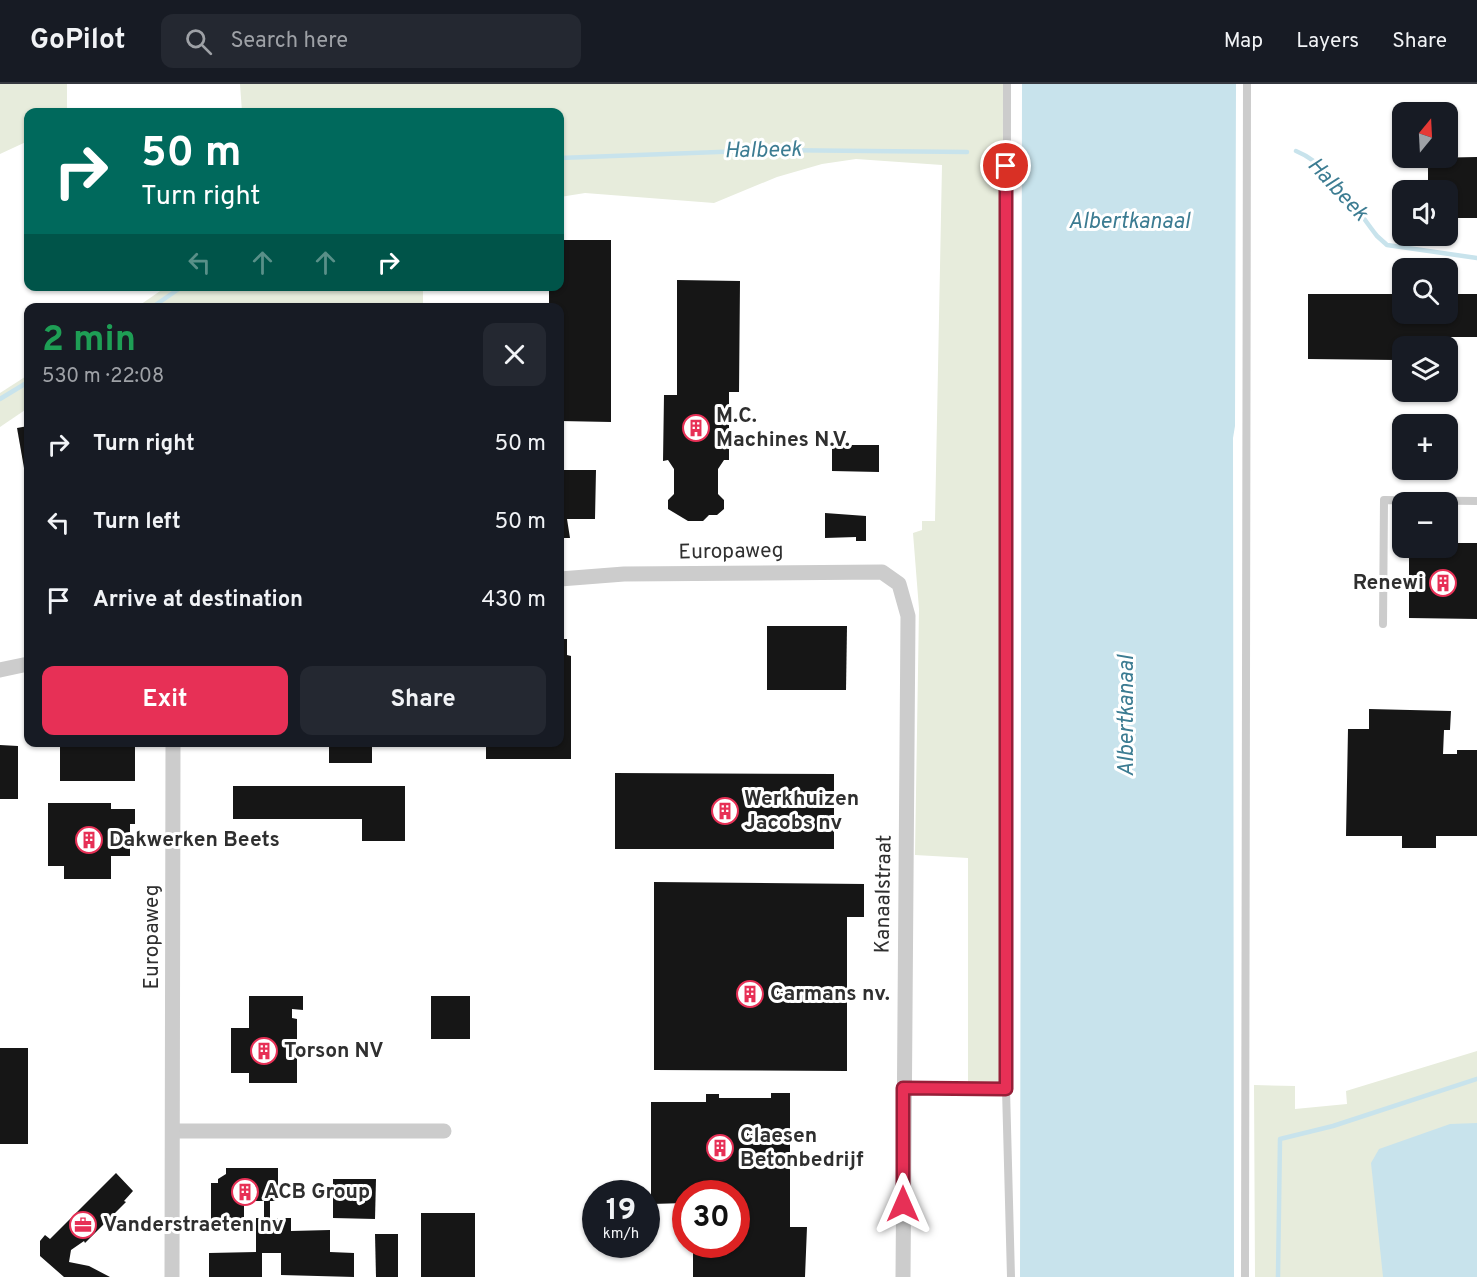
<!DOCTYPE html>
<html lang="en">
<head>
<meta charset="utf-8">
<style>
	body { margin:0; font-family:Overpass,sans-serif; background:#242831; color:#f1f3f6; height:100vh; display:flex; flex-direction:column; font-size:22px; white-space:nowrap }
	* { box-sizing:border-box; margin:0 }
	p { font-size:20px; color:#9ea1a6 }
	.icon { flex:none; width:33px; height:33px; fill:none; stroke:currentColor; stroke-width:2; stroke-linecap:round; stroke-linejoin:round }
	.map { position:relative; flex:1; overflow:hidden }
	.drawer { position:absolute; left:24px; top:219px; width:540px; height:444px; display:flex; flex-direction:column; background:#171b24; border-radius:12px; box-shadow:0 2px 4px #0004 }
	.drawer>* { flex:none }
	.banner { position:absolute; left:24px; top:24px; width:540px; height:183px; border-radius:12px; box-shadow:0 2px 4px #0004; background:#00695c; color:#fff; overflow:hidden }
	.needle { width:39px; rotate:18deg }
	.tools { position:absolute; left:1392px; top:18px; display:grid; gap:12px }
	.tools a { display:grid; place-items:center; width:66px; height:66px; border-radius:12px; background:#171b24; box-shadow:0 2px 4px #0004; font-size:30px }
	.speed { position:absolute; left:582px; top:1096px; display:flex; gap:12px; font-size:30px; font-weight:700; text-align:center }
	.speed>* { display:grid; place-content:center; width:78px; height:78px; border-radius:50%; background:#171b24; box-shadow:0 2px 4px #0004; line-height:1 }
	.speed small { font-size:15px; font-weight:400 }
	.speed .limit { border:9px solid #d22; background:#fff; color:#111 }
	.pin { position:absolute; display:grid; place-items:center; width:51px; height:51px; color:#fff; margin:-26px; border:3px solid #fff; border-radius:50%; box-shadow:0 2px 6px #0007 }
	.me { position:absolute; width:66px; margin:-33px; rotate:0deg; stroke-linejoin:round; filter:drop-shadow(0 0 4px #0008) }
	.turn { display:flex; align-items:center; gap:21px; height:126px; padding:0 18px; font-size:27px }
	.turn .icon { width:78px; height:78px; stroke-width:2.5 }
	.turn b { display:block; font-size:42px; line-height:51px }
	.lanes { display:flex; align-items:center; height:57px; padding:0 18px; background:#0003; justify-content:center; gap:30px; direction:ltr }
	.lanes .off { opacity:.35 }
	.round { display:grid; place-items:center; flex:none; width:63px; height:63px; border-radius:12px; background:#242831 }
	.head { display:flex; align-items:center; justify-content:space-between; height:102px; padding:0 18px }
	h1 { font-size:36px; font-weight:700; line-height:45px; color:#1e9e55 }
	.action { display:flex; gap:12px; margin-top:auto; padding:12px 18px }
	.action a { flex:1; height:69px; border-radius:12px; background:#e73056; color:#fff; font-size:24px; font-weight:700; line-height:69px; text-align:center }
	.action a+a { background:#242831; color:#f1f3f6 }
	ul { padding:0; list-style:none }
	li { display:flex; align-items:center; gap:18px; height:78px; padding:0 18px }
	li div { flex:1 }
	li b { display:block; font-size:22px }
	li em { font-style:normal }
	header { display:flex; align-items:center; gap:36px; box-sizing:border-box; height:84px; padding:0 30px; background:#171b24; border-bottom:2px solid #363941 }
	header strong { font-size:28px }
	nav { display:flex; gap:33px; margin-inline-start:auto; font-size:21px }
	.search { width:420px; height:54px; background:#242831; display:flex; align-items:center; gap:15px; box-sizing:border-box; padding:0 21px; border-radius:12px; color:#9ea1a6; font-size:22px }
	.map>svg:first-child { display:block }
	.green { fill:#e7ecdc }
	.water { fill:#c8e3ec }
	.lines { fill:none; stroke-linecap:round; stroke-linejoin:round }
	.stream { stroke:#c8e3ec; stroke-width:4.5 }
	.building { fill:#161616 }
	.service { stroke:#ccc; stroke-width:8 }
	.minor { stroke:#ccc; stroke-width:15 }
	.route-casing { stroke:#961f38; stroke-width:15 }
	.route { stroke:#e73056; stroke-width:10 }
	.labels { text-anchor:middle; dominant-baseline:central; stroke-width:6; stroke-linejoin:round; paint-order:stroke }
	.poi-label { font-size:21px; font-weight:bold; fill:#2f2f2f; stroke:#fff; text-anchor:start }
	.street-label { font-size:21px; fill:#2f2f2f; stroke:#fff }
	.water-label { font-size:22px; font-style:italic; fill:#3c7c92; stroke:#fff }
</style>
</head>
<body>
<header>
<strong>GoPilot</strong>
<div class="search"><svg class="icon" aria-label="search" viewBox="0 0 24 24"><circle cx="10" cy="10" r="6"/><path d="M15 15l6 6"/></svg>Search here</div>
<nav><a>Map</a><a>Layers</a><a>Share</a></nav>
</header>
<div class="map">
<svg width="1477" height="1193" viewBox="0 0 1477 1193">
	<rect width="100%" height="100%" fill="#fff"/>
	<g class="green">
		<polygon points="0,0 67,0 67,28 28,28 28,57 0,70"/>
		<polygon points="240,0 1003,0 1001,993 996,1001 968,1000 968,774 915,771 919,525 913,449 922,446 922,437 935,437 942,81 856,75 822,80 777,93 714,119 585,109 560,113 560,28 242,28"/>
		<polygon points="166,203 423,203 423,223 137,223"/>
		<polygon points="28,291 28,324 0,343 0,309"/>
		<polygon points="1477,967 1477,1193 1255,1193 1254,1001 1295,1002 1295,1025 1347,1020 1346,1007"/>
	</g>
	<g class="water">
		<polygon points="1022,0 1236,0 1235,342 1233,354 1234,1193 1020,1193"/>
		<polygon points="1477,1039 1477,1193 1383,1193 1371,1079 1379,1065 1450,1040"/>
	</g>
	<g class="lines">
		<g class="stream">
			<path d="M1296,67C1331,81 1355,124 1377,152L1387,161L1477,174"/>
			<polyline points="560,74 771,66 967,68"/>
			<polyline points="151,224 183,202"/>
			<polyline points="0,315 28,298"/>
			<polyline points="1278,1193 1280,1055 1333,1042 1477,995"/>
		</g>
	</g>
	<g class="building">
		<polygon points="1477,73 1477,134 1448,134 1448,106 1428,106 1428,74"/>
		<polygon points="560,156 611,156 611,338 560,337 560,224 549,224 549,202 560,202"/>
		<polygon points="677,196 740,197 739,308 729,308 729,376 724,376 718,385 718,410 724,416 724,425 717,431 709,431 703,437 688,437 668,425 668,416 674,410 674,385 668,376 663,377 664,311 677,311"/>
		<polygon points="1308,210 1402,210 1402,230 1448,230 1448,210 1477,210 1477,253 1407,253 1407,262 1397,265 1397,276 1308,275"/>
		<polygon points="28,342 28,401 27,401 17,344"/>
		<polygon points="832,361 879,361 879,388 832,387"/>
		<polygon points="560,386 596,386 595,435 567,435 570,454 560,454"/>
		<polygon points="825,429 866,432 866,457 856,457 856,453 825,454"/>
		<polygon points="1448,459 1477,459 1477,535 1409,534 1409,464 1448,464"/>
		<polygon points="767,542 847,542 846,606 767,606"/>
		<polygon points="560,555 567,555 567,571 571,572 571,675 486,675 486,658 560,658"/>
		<polygon points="1369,625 1451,627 1450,646 1444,646 1443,670 1457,670 1457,666 1477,666 1477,752 1436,752 1436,764 1402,764 1402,752 1346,752 1348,645 1369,645"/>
		<rect x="60" y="658" width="75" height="39"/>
		<rect x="329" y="658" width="43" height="21"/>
		<polygon points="0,661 18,662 18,715 0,715"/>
		<polygon points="615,689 834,690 834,765 615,765"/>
		<polygon points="233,702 405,702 405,757 362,757 362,735 233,735"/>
		<polygon points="48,719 111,719 111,725 135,725 135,740 130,740 130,772 111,772 111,795 64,795 64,782 48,782"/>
		<polygon points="654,798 864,800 864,833 847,833 847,987 654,986"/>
		<polygon points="249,912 303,912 303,926 292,925 292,934 297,935 297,999 249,999 249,989 231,989 231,944 249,944"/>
		<rect x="431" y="912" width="39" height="43"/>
		<rect x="0" y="964" width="28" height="96"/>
		<polygon points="771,1009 790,1009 790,1143 807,1143 805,1193 693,1193 693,1161 736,1161 736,1110 686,1110 686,1119 651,1120 651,1018 706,1018 706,1010 719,1010 719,1014 771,1014"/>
		<polygon points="226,1084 278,1084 278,1117 270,1117 270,1134 291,1134 291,1147 330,1146 330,1168 354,1169 354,1193 281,1191 281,1169 262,1169 262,1193 209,1193 209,1169 256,1168 256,1134 264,1134 264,1117 244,1117 244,1143 211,1143 211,1099 218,1099 218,1095 226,1090"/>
		<polygon points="116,1089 133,1107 124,1117 126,1118 85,1159 84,1157 71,1166 69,1178 89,1182 110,1193 64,1193 40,1172 40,1157 45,1151 50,1155"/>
		<polygon points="333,1095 376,1095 375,1135 333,1134"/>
		<rect x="421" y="1129" width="54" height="64"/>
		<polygon points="375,1150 398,1150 398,1193 376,1193"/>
	</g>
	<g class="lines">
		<g class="service">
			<polyline points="1383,540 1384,416 1477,417"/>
			<polyline points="904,1004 1006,1005 1007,0"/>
			<polyline points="1006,1005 1011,1193"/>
			<polyline points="1245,1193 1247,0"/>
		</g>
		<g class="minor">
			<polyline points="560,495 624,490 882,488 899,500 908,532 903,1193"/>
			<polyline points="0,586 28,580"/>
			<polyline points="173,1047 444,1047"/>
			<polyline points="172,1193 173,658"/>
		</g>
	</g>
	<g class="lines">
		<defs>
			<polyline id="route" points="903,1120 903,1004 1006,1005 1006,82"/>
		</defs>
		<use href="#route" class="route-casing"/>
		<use href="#route" class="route"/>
	</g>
	<defs>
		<symbol id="building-ring" viewBox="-11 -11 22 22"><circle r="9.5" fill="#fff" stroke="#e73056" stroke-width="1.5"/><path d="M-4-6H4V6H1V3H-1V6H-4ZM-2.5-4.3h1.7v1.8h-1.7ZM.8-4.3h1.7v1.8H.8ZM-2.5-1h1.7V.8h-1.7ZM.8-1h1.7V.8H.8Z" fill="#e73056"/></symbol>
		<symbol id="office-ring" viewBox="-11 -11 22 22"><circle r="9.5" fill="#fff" stroke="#e73056" stroke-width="1.5"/><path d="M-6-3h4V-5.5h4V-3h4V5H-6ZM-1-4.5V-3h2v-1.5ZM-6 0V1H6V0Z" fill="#e73056"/></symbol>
	</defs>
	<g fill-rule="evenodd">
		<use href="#building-ring" x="681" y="329" width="30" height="30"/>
		<use href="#building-ring" x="1428" y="484" width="30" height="30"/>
		<use href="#building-ring" x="710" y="712" width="30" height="30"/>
		<use href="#building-ring" x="74" y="741" width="30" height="30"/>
		<use href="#building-ring" x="735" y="895" width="30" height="30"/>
		<use href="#building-ring" x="249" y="952" width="30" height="30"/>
		<use href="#building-ring" x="705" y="1049" width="30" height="30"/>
		<use href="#building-ring" x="230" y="1093" width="30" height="30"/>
		<use href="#office-ring" x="68" y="1126" width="30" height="30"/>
	</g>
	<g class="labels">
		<g class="poi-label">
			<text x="716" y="332">M.C.<tspan x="716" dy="24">Machines N.V.</tspan></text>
			<text x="1424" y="499" text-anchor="end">Renewi</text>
			<text x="744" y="715">Werkhuizen<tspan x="744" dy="24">Jacobs nv</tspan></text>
			<text x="109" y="756">Dakwerken Beets</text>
			<text x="770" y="910">Carmans nv.</text>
			<text x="284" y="967">Torson NV</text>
			<text x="740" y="1052">Claesen<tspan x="740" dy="24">Betonbedrijf</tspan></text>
			<text x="264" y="1108">ACB Group</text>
			<text x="103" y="1141">Vanderstraeten nv</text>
		</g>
		<g class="street-label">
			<text transform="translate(731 468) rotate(-1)">Europaweg</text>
			<text transform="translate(884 810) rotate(-89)">Kanaalstraat</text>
			<text transform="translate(152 853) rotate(-90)">Europaweg</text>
		</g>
		<g class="water-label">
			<text transform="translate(763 67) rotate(-1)">Halbeek</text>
			<text transform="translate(1337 106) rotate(47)">Halbeek</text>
			<text x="1129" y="138">Albertkanaal</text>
			<text transform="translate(1127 632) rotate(-90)">Albertkanaal</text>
		</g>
	</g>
</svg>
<div class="tools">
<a><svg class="needle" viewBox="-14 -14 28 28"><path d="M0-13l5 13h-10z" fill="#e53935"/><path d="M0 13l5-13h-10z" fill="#9ea1a6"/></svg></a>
<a><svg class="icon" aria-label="sound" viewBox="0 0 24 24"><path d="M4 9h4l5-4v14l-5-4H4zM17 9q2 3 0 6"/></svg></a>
<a><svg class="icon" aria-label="search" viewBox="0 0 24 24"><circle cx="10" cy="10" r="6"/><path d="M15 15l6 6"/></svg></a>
<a><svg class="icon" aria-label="layers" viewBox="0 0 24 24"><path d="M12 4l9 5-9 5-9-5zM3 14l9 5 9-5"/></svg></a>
<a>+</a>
<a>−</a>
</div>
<div class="speed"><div>19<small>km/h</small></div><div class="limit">30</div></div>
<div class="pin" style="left:1006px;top:82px;background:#d93025"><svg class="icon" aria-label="arrive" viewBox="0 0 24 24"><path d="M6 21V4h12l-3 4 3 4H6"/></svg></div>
<svg class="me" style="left:903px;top:1120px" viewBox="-20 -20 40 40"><path d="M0-17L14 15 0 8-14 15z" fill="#e73056" stroke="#fff" stroke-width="4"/></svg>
<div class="banner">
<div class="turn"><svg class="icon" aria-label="right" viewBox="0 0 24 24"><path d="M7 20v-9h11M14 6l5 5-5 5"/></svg><div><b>50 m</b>Turn right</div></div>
<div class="lanes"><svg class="icon off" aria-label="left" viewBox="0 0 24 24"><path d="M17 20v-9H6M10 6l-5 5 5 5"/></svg><svg class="icon off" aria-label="ahead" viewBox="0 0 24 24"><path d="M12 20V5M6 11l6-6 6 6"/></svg><svg class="icon off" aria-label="ahead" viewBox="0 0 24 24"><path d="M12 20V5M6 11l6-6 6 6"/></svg><svg class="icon" aria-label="right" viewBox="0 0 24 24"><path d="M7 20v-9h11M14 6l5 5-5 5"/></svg></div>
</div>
<section class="drawer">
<div class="head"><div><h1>2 min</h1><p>530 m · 22:08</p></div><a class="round"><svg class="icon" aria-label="close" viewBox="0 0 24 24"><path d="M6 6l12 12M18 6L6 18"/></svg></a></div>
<ul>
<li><svg class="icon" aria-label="right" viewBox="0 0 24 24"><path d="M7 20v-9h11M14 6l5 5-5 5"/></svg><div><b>Turn right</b></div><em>50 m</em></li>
<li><svg class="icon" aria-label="left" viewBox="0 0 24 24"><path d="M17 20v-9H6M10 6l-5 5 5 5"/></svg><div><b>Turn left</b></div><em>50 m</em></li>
<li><svg class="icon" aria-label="arrive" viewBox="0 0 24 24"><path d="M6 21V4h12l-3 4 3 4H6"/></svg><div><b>Arrive at destination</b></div><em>430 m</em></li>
</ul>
<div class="action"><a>Exit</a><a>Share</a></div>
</section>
</div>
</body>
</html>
